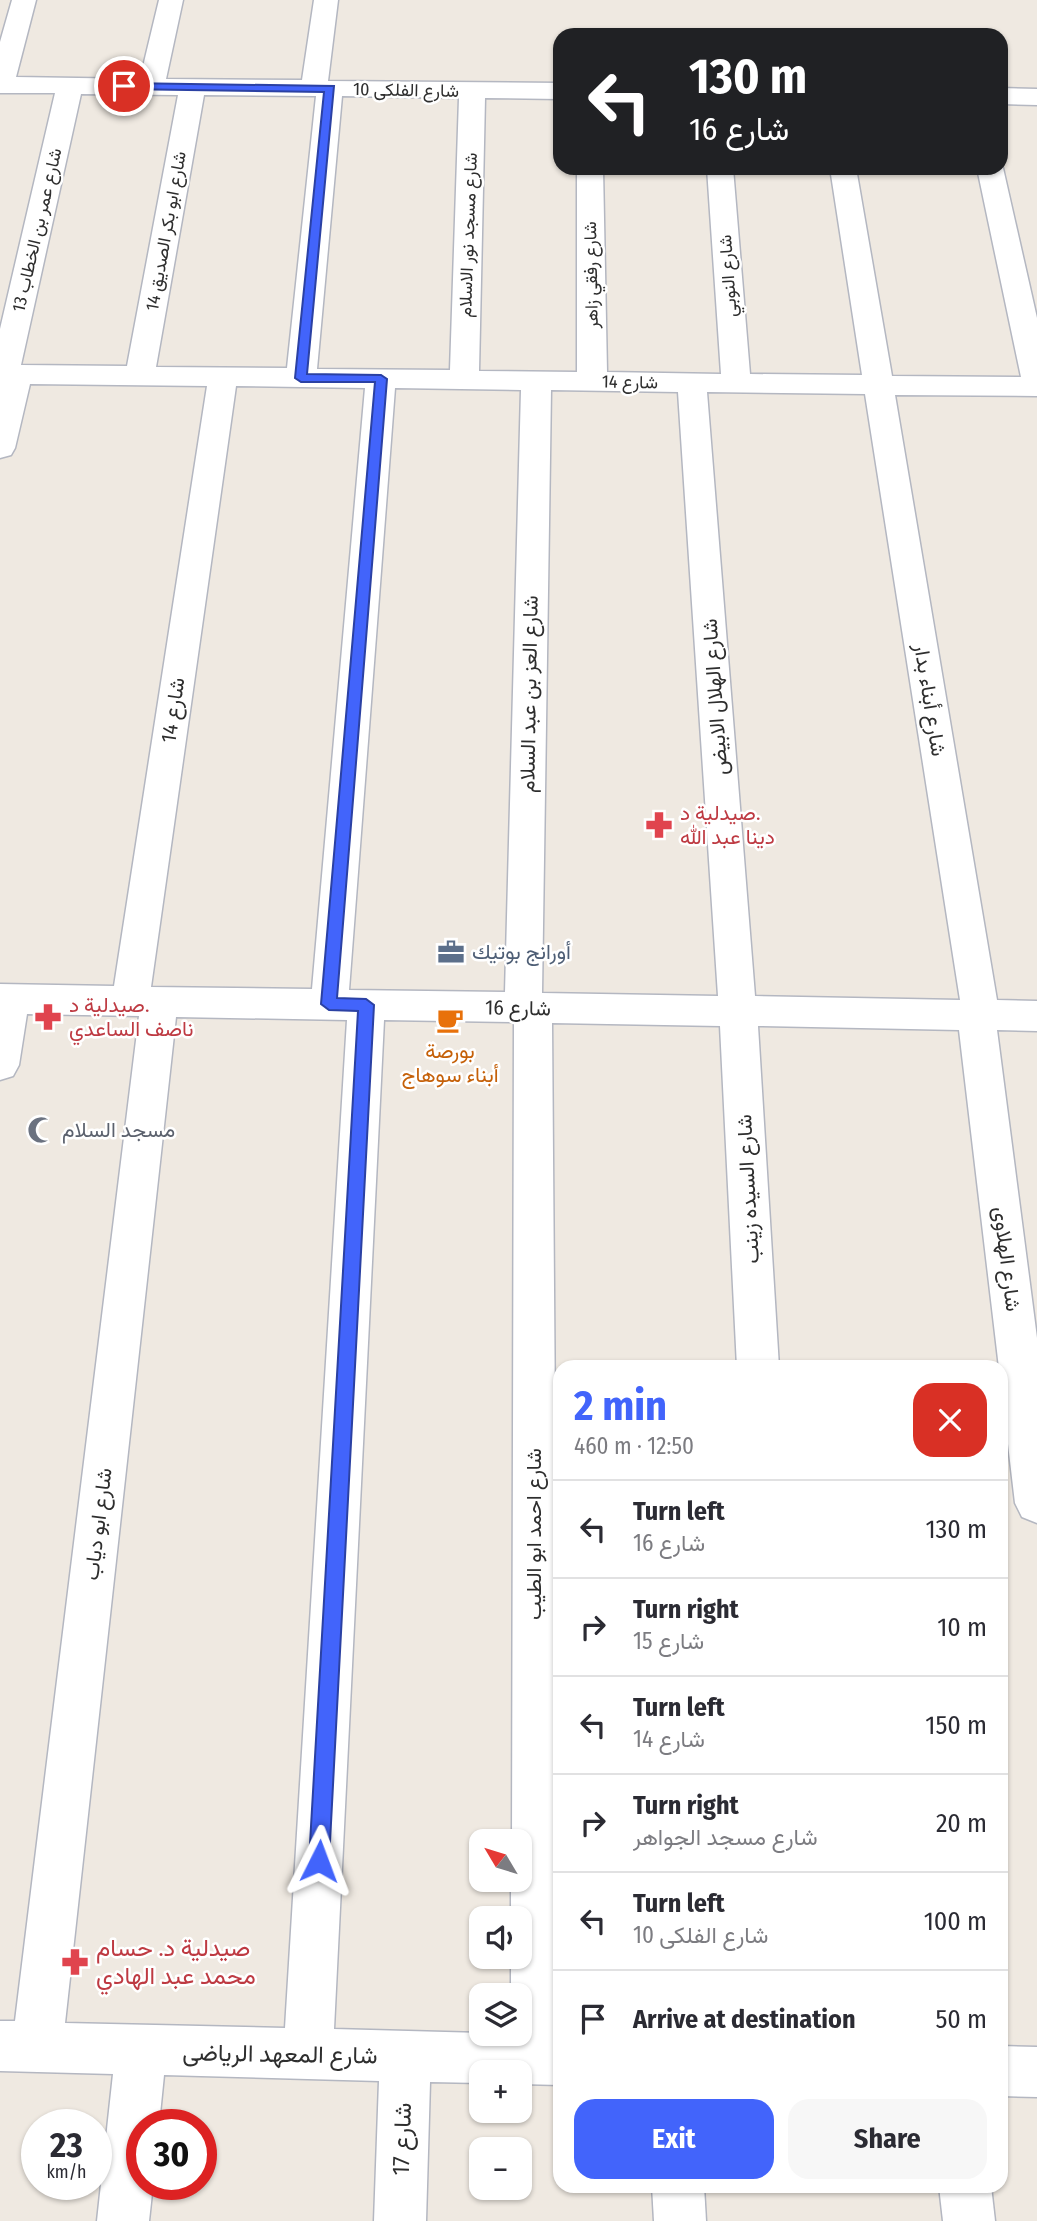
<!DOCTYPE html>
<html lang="en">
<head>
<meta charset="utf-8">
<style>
	body { margin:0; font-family:"Fira Sans Condensed",Vazirmatn,sans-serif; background:#f7f7f7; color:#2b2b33; height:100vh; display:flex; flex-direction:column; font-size:26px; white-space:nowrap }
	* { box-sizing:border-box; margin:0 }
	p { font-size:23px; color:#7c7c81 }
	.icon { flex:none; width:38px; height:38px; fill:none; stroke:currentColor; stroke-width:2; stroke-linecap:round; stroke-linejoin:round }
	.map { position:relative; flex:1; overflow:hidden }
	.details { position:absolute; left:553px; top:1360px; width:455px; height:833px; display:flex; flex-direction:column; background:#fff; border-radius:21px; box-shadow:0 2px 5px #0004 }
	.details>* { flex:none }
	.hud { position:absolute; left:553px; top:28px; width:455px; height:147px; border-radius:21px; box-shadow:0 2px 5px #0004; background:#202124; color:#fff; overflow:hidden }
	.needle { width:46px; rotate:308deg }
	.buttons { position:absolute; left:469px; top:1829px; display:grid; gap:14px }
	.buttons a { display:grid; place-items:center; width:63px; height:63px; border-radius:14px; background:#fff; box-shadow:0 2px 5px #0004; font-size:35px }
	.speed { position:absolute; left:21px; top:2109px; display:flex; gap:14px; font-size:35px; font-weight:700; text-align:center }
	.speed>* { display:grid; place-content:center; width:91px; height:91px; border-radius:50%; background:#fff; box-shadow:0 2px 5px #0004; line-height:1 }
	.speed small { font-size:18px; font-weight:400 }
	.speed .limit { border:10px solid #d22; background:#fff; color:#111 }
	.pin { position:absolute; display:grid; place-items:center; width:60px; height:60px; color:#fff; margin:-30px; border:4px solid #fff; border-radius:50%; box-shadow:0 2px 7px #0007 }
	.me { position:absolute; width:77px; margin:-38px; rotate:3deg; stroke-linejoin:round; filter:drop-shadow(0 0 5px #0008) }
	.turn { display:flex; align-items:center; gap:24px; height:147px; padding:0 21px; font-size:32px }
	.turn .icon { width:91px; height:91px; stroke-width:2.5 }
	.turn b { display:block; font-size:49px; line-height:60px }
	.round { display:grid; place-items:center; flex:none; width:74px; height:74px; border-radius:21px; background:#f7f7f7 }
	.headline { display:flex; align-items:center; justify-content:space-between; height:119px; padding:0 21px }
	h1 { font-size:42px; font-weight:700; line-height:52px; color:#4264fb }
	.action { display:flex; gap:14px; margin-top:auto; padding:14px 21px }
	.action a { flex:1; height:80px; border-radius:21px; background:#4264fb; color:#fff; font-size:28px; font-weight:700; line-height:80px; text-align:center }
	.action a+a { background:#f7f7f7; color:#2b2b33 }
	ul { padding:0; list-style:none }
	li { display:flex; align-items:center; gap:21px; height:98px; padding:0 21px; border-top:2px solid #e1e1e2 }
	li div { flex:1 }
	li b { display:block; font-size:26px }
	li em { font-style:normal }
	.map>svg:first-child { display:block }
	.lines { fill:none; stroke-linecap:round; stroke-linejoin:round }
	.minor-casing { stroke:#b4b7c1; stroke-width:3 }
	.minor { fill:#fff; fill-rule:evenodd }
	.route { fill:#4264fb; stroke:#2b41a3; stroke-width:2 }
	.labels { text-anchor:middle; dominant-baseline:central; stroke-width:5; stroke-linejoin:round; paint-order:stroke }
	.far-street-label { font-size:18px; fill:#2e2e2e; stroke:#fff }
	.street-label { font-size:21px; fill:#2e2e2e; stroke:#fff }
	.health-label { font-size:21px; fill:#be3a42; stroke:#fff; text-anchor:start }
	.service-label { font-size:21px; fill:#4e5e75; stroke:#fff; text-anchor:start }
	.food-label { font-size:21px; fill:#c56008; stroke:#fff }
	.worship-label { font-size:21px; fill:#5b616d; stroke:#fff; text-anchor:start }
	.near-health-label { font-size:24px; fill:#be3a42; stroke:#fff; text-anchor:start }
	.near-street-label { font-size:24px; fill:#2e2e2e; stroke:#fff }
</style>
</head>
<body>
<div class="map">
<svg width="1037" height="2221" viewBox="0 0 1037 2221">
	<rect width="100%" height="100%" fill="#efe9e1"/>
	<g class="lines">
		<defs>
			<g id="minor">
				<path d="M12,0H36L16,77L140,79L159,0H183L166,79L302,80L314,0H338L328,81L560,83V99L485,98L479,371L577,372V168H603L607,372L721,374L707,168H733L750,374L862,375L830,168H856L892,376L1021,377L977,168H1001V165L1003,168L1037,318V396L895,395L997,1000L1037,1001V1031L997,1030L1037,1338V1523L1022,1517L1015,1503L959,1030L758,1026L779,1367H737L720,1026L552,1023L560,2085L520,2084V2072H481V2083L430,2082L426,2221H374L379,2081L164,2075L159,2124H142V2184H153L149,2221H97L113,2074L0,2071V2021H15L139,1016L27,1014L19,1065L13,1076L0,1080V984L114,986L207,386L30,384L15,448L11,455L0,458V329L55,93H0V42ZM81,94L178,95L127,366L21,365ZM204,95L316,96L287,368L156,367ZM342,96L459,98L450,370L317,369ZM236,386L365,388L312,989L151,987ZM395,388L521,390L505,992L349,990ZM551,390L678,392L718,996L542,993ZM707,392L865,394L960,1000L755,996ZM176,1017L347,1020L285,2028L65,2023ZM384,1020L514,1022L512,1841H520V1880H511V1918H520V1956H511V1995H520V2034L334,2029Z"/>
				<polygon points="1001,88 1037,89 1037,105 1001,104"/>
				<polygon points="1001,2046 1037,2047 1037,2097 1001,2096"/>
				<polygon points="652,2186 704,2186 706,2221 654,2221"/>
				<polygon points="939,2186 991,2186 995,2221 943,2221"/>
			</g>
		</defs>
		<use href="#minor" class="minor-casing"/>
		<use href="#minor" class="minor"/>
	</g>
	<polygon class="route" points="124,83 334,86 307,374 381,375 387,379 337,998 366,999 374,1005 329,1861 326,1868 319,1871 312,1868 309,1861 358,1011 329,1010 321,1004 375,382 301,382 295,378 324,92 120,89 119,86"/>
	<defs>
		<symbol id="pharmacy-bare" viewBox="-9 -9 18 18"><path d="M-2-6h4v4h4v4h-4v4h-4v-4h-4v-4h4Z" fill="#e0444e" stroke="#fff" stroke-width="2.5" paint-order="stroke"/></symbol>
		<symbol id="office-bare" viewBox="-9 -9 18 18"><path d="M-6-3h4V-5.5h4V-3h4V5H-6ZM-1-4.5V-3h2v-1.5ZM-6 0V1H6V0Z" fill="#5c6f8a" stroke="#fff" stroke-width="2.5" paint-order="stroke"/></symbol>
		<symbol id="cafe-bare" viewBox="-9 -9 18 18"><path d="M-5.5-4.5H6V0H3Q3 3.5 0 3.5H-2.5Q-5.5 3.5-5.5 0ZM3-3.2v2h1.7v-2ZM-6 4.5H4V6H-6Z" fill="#e8710a" stroke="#fff" stroke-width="2.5" paint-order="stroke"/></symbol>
		<symbol id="mosque-bare" viewBox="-9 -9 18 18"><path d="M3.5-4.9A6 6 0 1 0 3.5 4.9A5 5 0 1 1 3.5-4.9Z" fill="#6b7280" stroke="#fff" stroke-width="2.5" paint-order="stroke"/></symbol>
	</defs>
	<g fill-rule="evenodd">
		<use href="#pharmacy-bare" x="640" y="806" width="38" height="38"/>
		<use href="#office-bare" x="432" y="933" width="38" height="38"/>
		<use href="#pharmacy-bare" x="29" y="998" width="38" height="38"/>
		<use href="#cafe-bare" x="431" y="1001" width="38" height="38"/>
		<use href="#mosque-bare" x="22" y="1111" width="38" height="38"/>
		<use href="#pharmacy-bare" x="56" y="1943" width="38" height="38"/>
	</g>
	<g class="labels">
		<g class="far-street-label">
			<text transform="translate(406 90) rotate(1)">شارع الفلكى 10</text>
			<text transform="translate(37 230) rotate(-77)">شارع عمر بن الخطاب 13</text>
			<text transform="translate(166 231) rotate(-80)">شارع ابو بكر الصديق 14</text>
			<text transform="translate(468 235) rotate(-88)">شارع مسجد نور الاسلام</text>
			<text transform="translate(591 275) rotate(-91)">شارع رفقي زاهر</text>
			<text transform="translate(728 276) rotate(-94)">شارع النوبي</text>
			<text transform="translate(630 382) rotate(1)">شارع 14</text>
		</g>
		<g class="street-label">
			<text transform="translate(529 694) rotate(-89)">شارع العز بن عبد السلام</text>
			<text transform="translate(715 697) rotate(-94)">شارع الهلال الابيض</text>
			<text transform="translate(930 700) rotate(81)">شارع أبناء بدار</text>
			<text transform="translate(173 710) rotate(-82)">شارع 14</text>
			<text transform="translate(518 1008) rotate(1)">شارع 16</text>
			<text transform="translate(748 1189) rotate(-93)">شارع السيده زينب</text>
			<text transform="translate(1007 1259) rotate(83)">شارع الهلاوى</text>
			<text transform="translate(98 1524) rotate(-83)">شارع ابو دياب</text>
			<text transform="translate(534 1534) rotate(-90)">شارع احمد ابو الطيب</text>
		</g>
		<g class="health-label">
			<text x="680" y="813">صيدلية د.<tspan x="680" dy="24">دينا عبد الله</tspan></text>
			<text x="69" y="1005">صيدلية د.<tspan x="69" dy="24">ناصف الساعدي</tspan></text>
		</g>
		<g class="service-label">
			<text x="472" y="952">أورانج بوتيك</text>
		</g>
		<g class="food-label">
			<text x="450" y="1051">بورصة<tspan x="450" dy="24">أبناء سوهاج</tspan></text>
		</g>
		<g class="worship-label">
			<text x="62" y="1130">مسجد السلام</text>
		</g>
		<g class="near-health-label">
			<text x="96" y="1948">صيدلية د. حسام<tspan x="96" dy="28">محمد عبد الهادي</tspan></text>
		</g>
		<g class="near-street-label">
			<text transform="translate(280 2054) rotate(1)">شارع المعهد الرياضى</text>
			<text transform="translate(402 2139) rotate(-88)">شارع 17</text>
		</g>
	</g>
</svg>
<div class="buttons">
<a><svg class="needle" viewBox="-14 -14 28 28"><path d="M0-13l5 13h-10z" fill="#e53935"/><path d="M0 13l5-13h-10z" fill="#7c7c81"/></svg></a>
<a><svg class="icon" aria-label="sound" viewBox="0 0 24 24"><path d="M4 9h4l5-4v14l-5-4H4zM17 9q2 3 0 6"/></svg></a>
<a><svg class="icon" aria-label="layers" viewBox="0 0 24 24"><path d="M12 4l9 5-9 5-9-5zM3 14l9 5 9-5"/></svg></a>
<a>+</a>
<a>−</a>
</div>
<div class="speed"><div>23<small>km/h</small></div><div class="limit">30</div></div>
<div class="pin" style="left:124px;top:86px;background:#d93025"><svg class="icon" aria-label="arrive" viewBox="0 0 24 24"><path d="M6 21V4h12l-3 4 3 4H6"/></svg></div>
<svg class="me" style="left:319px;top:1861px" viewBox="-20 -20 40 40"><path d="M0-17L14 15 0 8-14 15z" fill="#4264fb" stroke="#fff" stroke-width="4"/></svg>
<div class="hud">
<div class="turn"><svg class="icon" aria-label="left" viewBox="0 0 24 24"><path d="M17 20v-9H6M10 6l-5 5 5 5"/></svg><div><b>130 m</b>شارع 16</div></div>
</div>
<section class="details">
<div class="headline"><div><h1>2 min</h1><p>460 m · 12:50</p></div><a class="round" style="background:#d93025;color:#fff"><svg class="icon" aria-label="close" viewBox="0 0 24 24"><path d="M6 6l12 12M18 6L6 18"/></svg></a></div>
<ul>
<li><svg class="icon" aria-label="left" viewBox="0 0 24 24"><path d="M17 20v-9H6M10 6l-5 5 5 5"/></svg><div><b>Turn left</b><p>شارع 16</p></div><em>130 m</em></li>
<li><svg class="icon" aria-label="right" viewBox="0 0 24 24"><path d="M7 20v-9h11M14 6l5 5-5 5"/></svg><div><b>Turn right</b><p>شارع 15</p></div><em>10 m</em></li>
<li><svg class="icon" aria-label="left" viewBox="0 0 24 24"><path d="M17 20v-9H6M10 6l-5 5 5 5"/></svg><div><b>Turn left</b><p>شارع 14</p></div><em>150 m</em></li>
<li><svg class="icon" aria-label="right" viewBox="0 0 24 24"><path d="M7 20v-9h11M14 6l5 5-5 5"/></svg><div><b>Turn right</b><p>شارع مسجد الجواهر</p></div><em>20 m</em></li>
<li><svg class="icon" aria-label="left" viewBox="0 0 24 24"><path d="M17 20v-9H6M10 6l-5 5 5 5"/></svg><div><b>Turn left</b><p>شارع الفلكى 10</p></div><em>100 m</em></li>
<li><svg class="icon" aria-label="arrive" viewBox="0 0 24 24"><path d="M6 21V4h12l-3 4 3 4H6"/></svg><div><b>Arrive at destination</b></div><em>50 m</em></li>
</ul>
<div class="action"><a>Exit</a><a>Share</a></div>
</section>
</div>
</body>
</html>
